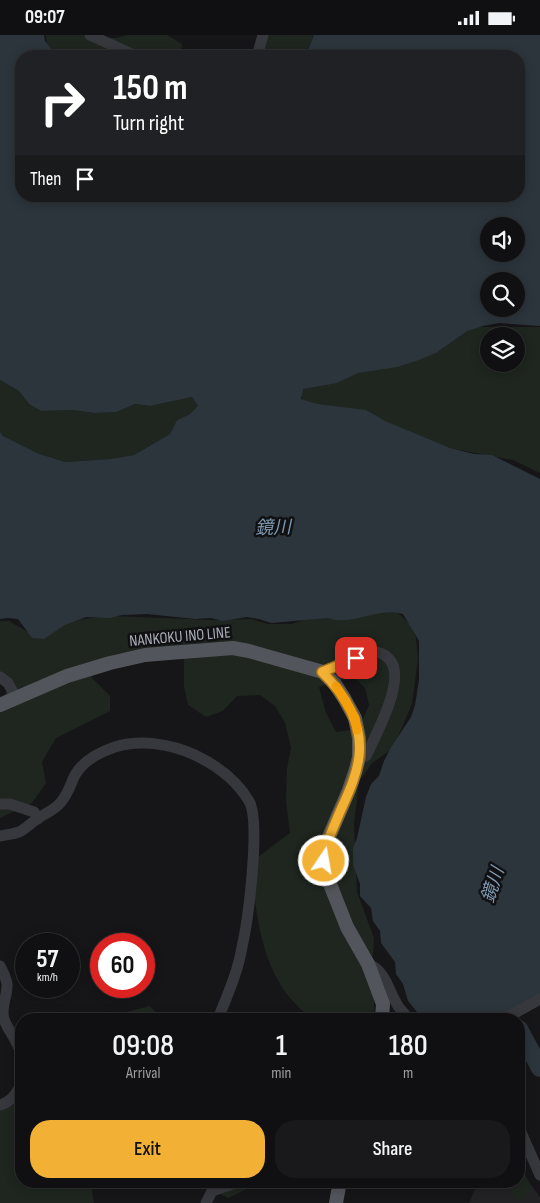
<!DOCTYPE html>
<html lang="en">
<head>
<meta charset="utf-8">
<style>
	body { margin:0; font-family:"Sofia Sans Condensed","Noto Sans JP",sans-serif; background:#19191b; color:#f1f3f6; height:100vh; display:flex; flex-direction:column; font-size:19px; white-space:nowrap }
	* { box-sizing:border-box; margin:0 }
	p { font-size:16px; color:#9c9d9f }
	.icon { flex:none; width:28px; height:28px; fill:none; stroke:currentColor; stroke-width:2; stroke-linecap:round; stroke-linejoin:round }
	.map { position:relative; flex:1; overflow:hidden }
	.panel { position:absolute; left:15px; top:978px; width:510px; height:175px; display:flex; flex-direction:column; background:#101012; border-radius:20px; box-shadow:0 2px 12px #0003,0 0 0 1px #303032 }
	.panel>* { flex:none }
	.guide { position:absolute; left:15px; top:15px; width:510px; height:152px; border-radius:20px; box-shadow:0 2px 12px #0003,0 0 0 1px #303032; background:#202124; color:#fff; overflow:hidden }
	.buttons { position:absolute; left:480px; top:182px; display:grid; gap:10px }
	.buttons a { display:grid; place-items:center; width:45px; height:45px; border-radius:50%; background:#101012; box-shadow:0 2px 12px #0003,0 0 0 1px #303032; font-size:25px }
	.speed { position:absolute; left:15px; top:898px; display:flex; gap:10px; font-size:25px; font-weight:700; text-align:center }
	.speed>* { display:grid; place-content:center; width:65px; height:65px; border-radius:50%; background:#101012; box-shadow:0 2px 12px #0003,0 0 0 1px #303032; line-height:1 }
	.speed small { font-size:12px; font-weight:400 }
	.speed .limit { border:8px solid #d22; background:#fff; color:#111 }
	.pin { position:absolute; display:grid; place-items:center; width:42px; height:42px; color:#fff; margin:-21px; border-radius:10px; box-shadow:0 2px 8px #0006 }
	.me { position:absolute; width:55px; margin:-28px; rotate:12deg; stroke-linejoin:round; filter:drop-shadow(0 0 4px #0008) }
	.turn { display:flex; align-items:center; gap:18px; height:105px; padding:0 15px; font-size:22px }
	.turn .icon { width:65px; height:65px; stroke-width:2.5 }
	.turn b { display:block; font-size:35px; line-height:42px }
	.then { display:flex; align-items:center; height:48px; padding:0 15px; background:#0003; gap:10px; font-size:19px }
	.eta { display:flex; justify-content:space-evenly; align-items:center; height:85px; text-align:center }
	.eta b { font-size:30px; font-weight:600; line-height:35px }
	.action { display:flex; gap:10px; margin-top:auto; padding:10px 15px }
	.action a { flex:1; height:58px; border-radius:20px; background:#f2b134; color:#111; font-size:20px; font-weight:600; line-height:58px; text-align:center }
	.action a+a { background:#19191b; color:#f1f3f6 }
	.status { display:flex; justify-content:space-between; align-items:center; height:35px; padding:0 25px; background:#101012; direction:ltr }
	.status svg { height:14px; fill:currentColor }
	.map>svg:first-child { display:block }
	.built { fill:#222225 }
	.green { fill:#1e261f; fill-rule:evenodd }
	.water { fill:#2c353c; fill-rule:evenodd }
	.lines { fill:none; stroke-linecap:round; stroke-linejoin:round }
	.river { stroke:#2c353c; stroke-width:18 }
	.minor { stroke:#37383d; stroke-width:11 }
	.major { stroke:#53555c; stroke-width:14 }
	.route-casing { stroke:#9d7322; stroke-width:12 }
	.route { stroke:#f2b134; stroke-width:9 }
	.slow { stroke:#f59e0b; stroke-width:9 }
	.labels { text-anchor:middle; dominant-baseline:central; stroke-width:5; stroke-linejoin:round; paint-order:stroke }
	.street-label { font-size:16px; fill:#a8adb8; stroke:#111113 }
	.water-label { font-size:18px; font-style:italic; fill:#7f9bb3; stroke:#111113 }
</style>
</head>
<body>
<div class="status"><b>09:07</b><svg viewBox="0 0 49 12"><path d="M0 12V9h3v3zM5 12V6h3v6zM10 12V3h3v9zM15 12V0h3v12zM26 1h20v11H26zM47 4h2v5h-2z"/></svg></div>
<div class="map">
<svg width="540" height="1168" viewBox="0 0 540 1168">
	<rect width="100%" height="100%" fill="#161618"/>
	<polygon class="built" points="519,1133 540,1162 540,1168 469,1168 479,1146 519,1146"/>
	<g class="green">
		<polygon points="46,0 88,0 91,3 116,3 128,0 167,0 182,9 181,21 59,21 47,11"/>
		<polygon points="265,0 314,0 304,21 250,21"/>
		<path d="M467,292H540V438L513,425L454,414L304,370L300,356L319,346ZM489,301H516V329H489Z"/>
		<polygon points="0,345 19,356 29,369 41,376 72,375 94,378 117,377 135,369 150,371 192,362 199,371 190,379 177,385 170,399 134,420 110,424 65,427 37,418 3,401 0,397"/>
		<path d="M379,574L397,577L411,590L416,603L418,624L412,669L393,713L372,728L359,747L354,789L357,857L374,903L372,932L375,984H311C300,973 287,962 280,949C258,912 256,870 250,828L290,798L286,766L287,733L291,713L285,688L275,671L260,660L237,661L223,676L206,682L188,670L184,652V625L173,614L146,618H120L96,625L92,643L110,661V676L56,703L42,727L46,748L32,768L0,783V668L10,650L0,643V586H9L40,604L67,589L82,584L109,581L214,585L251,584L268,589H291L307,584L349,581ZM356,644L365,653L369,670L363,684L351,695L336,697L326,678L319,652L340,645Z"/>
		<polygon points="150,971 162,984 99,984"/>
		<polygon points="21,1057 21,1146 95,1146 92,1156 94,1168 0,1168 0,1067"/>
		<polygon points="519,1126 533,1157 516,1167 510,1156 501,1146 519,1146"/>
		<polygon points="206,1146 243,1146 245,1155 228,1163 208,1153"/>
	</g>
	<path class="water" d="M0,0H44L45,6L57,21H21V161H519V21H305L314,0H540V291L499,288L483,291L467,296L436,318L416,326L397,332L358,338L337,348L303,354L301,364L317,369L366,375L385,386L450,413L474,419L492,420L540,444V960L496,984H433L429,979L417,977L408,966L403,949L396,939L395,927L381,908L380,896L373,886L371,873L360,861V849L353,830V813L357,803L366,762L371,749L379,741L384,726L390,714L411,682L415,670L419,645V606L403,579C379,571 352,592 328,583L271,588L259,584L247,582L223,586L211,583L195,584L147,579L122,580L110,583L86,582L65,590L44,604L32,603L18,584L8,583L0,584V397L3,401L37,418L65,427L110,424L134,420L170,399L177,385L190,379L198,371L192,362L150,371L135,369L117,377L94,378L72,375L41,376L29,369L19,356L0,345ZM489,191H516V219H489ZM489,246H516V274H489Z"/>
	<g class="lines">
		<polyline class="river" points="519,994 540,1033"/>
		<g class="minor">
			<polyline points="90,0 136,21"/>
			<polyline points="257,21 263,0"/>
			<path d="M323,637C334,631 362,619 374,617C379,617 384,619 388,623C409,641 375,701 366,721L359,722"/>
			<polyline points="0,642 8,648 16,663"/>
			<polyline points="0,769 10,769 34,777 38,784"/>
			<path d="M0,801C6,800 13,799 19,797C25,794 31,788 37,784C46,778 55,775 61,767C68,759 71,748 75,740C83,726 100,717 115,712C141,704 171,709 195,720C216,730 237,746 249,766C261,787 248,886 242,912C238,937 227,961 218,984"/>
			<path d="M368,929C386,936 388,955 398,971C401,975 405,979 408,984"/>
			<path d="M0,931C3,937 6,942 7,949C8,961 0,972 4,984C8,996 17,1004 21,1019"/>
			<polyline points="504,984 540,964"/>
			<path d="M0,1070C11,1067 16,1059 21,1050"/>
			<polyline points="520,1095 540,1140"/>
			<polyline points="206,1168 212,1156 232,1149 252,1146"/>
		</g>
		<g class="major">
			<polyline points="0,670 67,641 110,628 145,620 169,618 233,613 249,616 323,637 335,649 344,663 355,683 359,703 359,722 356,734 349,755 325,811 324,826 328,844 347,892 368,929 383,969 382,984"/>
			<polyline points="336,1168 340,1146"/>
		</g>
	</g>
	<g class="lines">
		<defs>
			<path id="route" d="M324,826C326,807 332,796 339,779C347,761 357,741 359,721C363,689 345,659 322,637L356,623"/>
		</defs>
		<use href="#route" class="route-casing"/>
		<use href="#route" class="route"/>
		<polyline class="slow" points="336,651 355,683 357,695"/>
	</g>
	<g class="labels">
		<g class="street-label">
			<text transform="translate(180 602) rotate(-5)">NANKOKU INO LINE</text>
		</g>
		<g class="water-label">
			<text transform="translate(273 493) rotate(-2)">鏡川</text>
			<text transform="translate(493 850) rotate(-72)">鏡川</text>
		</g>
	</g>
</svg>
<div class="buttons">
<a><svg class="icon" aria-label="sound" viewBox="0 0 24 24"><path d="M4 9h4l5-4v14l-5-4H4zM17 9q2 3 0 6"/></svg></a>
<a><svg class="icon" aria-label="search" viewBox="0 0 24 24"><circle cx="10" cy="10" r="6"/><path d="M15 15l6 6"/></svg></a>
<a><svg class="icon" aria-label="layers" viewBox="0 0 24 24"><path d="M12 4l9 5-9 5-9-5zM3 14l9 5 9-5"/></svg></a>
</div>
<div class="speed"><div>57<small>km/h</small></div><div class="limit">60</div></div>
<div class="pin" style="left:356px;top:623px;background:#d93025"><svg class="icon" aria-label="arrive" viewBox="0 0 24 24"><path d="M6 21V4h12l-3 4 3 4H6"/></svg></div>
<svg class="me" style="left:324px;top:826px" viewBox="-20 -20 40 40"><circle r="17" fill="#f2b134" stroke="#fff" stroke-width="3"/><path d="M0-11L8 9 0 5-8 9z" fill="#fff"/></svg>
<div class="guide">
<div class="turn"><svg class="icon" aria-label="right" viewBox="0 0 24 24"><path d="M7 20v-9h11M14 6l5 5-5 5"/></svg><div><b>150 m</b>Turn right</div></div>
<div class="then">Then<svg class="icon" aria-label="arrive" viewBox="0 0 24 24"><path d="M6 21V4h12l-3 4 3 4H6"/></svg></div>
</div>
<section class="panel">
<div class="eta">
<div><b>09:08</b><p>Arrival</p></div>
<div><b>1</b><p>min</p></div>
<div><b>180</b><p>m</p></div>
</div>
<div class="action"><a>Exit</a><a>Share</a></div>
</section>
</div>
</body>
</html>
